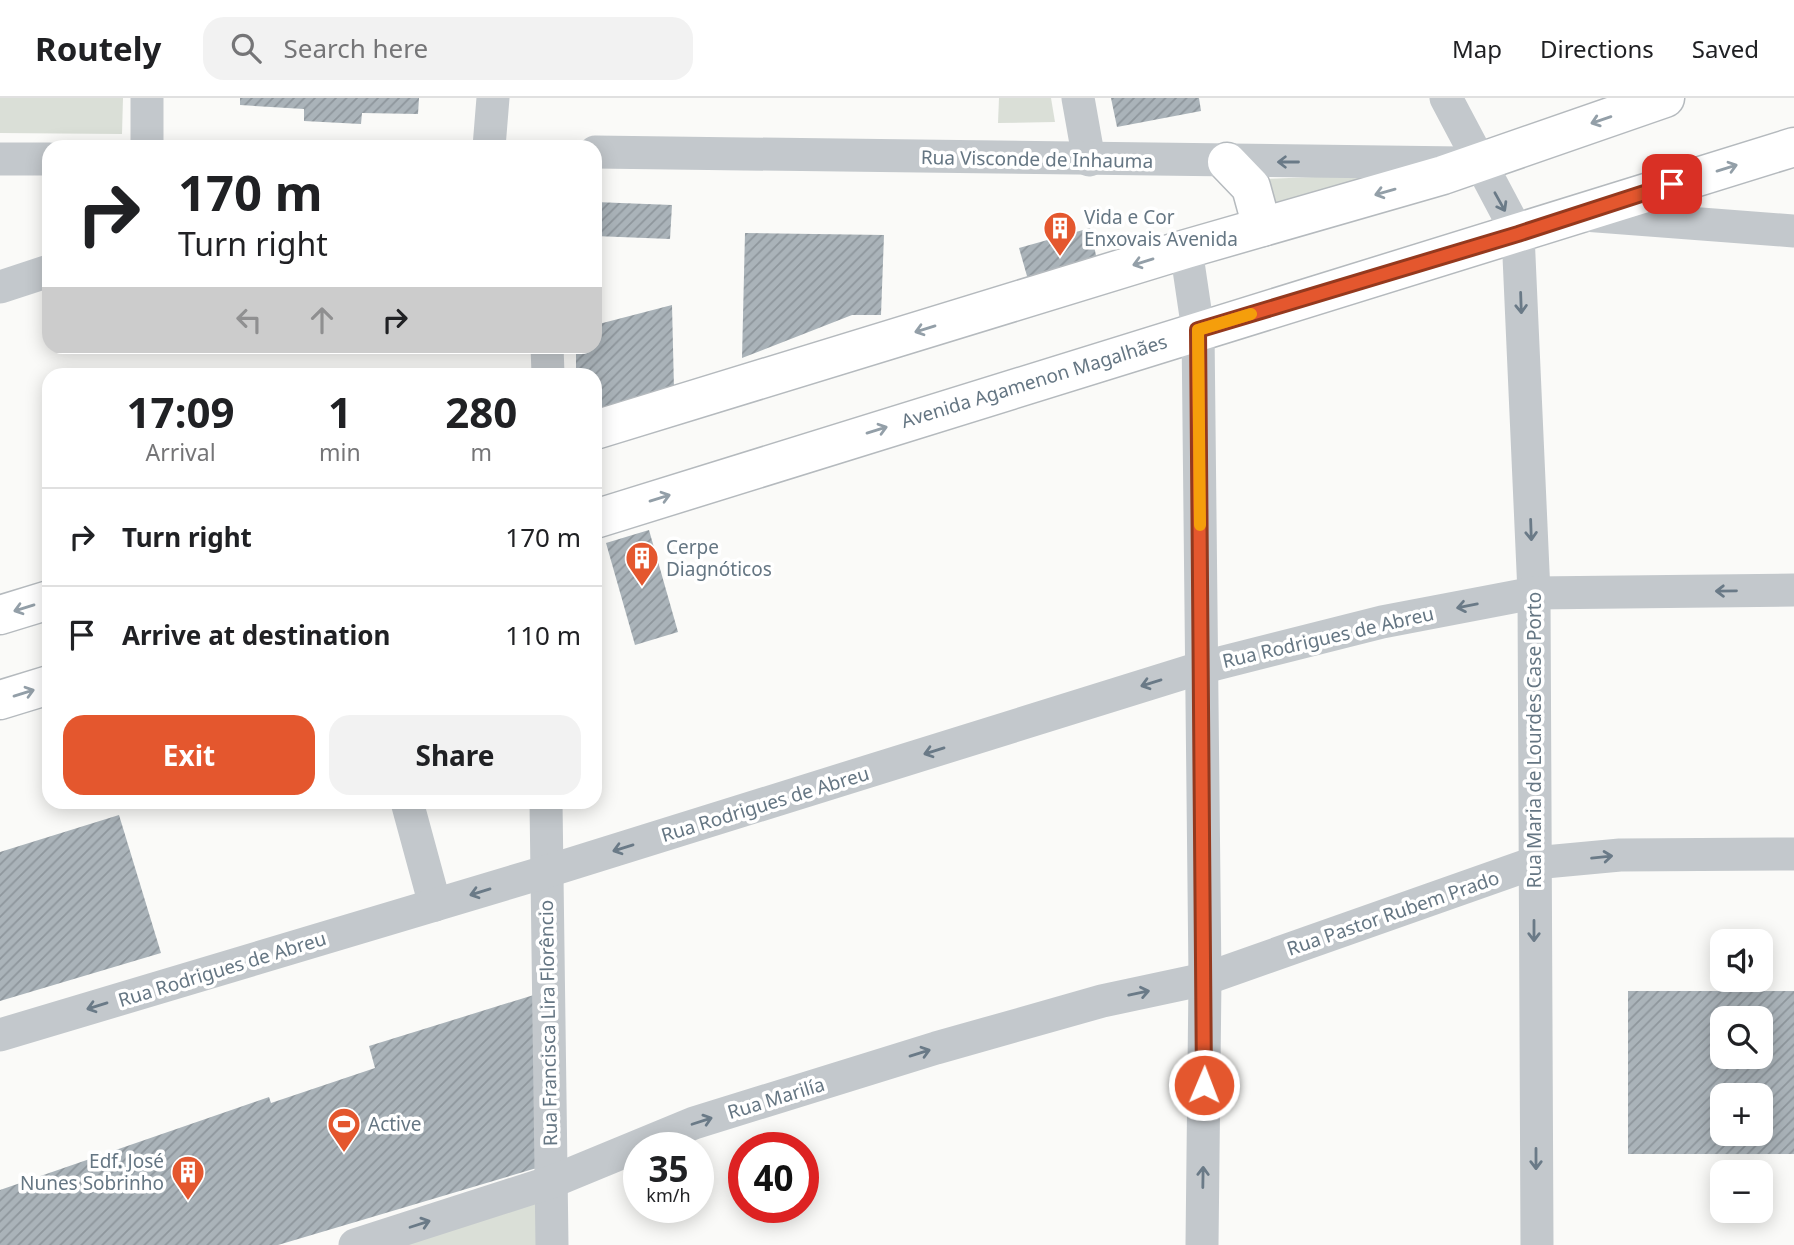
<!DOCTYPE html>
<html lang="en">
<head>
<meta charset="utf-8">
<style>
	body { margin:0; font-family:"Noto Sans",sans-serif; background:#f2f2f2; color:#202124; height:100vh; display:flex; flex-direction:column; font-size:26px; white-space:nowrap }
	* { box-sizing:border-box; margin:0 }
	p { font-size:23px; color:#757577 }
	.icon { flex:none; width:38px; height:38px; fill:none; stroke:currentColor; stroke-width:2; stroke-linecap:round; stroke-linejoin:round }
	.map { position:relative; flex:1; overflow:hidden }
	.sheet { position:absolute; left:42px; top:270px; width:560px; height:441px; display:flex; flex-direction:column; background:#fff; border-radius:21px; box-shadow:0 4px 18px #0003 }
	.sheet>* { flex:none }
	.hud { position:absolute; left:42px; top:42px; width:560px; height:214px; border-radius:21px; box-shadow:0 4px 18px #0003; background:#fff; color:#202124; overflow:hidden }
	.buttons { position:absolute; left:1710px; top:831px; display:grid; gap:14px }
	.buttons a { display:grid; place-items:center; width:63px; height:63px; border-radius:14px; background:#fff; box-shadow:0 4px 18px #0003; font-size:35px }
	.speed { position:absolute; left:623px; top:1034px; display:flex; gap:14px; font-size:35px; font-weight:700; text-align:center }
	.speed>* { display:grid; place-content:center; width:91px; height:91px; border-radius:50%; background:#fff; box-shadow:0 4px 18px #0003; line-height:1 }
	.speed small { font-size:18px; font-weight:400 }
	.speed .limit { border:10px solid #d22; background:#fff; color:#111 }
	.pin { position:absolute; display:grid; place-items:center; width:60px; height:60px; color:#fff; margin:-30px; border-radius:14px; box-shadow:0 4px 10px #0006 }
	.me { position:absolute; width:77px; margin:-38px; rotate:1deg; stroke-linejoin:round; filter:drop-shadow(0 0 5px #0008) }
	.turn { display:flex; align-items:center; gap:24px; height:147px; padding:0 21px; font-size:32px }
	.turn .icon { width:91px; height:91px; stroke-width:2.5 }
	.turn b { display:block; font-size:49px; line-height:60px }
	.lanes { display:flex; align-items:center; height:66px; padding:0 21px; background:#0003; justify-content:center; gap:35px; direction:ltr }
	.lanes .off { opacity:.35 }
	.eta { display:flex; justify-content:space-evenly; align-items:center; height:119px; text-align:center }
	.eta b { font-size:42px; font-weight:700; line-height:49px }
	.button { display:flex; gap:14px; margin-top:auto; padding:14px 21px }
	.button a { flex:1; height:80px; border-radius:21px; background:#e4572e; color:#fff; font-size:28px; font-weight:700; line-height:80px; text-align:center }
	.button a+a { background:#f2f2f2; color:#202124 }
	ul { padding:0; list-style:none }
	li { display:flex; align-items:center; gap:21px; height:98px; padding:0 21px; border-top:2px solid #e0e0e0 }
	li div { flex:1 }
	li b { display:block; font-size:26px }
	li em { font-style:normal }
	header { display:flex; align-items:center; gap:42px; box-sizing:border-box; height:98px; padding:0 35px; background:#fff; border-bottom:2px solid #e0e0e0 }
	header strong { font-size:33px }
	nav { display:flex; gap:38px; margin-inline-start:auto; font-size:24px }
	.search { width:490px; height:63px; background:#f2f2f2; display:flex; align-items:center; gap:18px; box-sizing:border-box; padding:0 24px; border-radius:21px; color:#757577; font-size:26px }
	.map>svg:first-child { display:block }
	.green { fill:#dadfd7 }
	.building { fill:url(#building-hatch); fill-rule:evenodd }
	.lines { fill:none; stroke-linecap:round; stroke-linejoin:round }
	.major-casing { stroke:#b5babe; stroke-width:41 }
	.minor { stroke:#c3c8cc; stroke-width:33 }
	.major { stroke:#fff; stroke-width:38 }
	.oneway { stroke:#939fa8 }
	.oneway2 { stroke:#6a7a87 }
	.route-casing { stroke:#94391e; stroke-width:18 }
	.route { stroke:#e4572e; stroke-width:12 }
	.slow { stroke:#f59e0b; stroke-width:12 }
	.labels { text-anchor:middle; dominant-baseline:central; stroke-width:7; stroke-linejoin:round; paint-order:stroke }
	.street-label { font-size:19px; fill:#657683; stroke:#fff }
	.poi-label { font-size:19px; fill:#657683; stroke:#fff; text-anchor:start }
</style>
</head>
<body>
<header>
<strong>Routely</strong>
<div class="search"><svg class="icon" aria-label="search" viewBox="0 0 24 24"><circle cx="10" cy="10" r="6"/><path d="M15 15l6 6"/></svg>Search here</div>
<nav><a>Map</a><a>Directions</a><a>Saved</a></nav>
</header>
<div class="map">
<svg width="1794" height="1147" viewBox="0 0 1794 1147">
	<defs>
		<pattern id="building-hatch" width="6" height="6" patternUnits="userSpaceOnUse" patternTransform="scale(1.75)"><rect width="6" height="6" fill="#aab3b9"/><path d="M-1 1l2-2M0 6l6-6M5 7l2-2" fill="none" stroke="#8e969c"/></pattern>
	</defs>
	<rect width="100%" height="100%" fill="#fafaf8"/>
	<g class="green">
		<polygon points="0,0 123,0 122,36 0,35"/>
		<polygon points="999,0 1051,0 1055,24 998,25"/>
		<polygon points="1392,76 1270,112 1263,81"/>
		<polygon points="549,1089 549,1147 382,1147"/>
	</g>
	<g class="building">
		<polygon points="240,0 419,0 418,16 362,15 361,26 304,23 304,11 240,7"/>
		<polygon points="1111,0 1199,0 1201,13 1117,29"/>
		<polygon points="595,104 672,107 670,141 595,138"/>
		<polygon points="1090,130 1099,171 1031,192 1019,150"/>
		<polygon points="745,135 884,137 881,217 852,217 742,260"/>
		<polygon points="672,207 674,291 595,316 595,276 576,276 576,248 595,248 595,227"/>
		<polygon points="649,432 678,534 635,547 606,445"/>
		<polygon points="119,717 161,855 0,903 0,754"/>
		<path d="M1628,893H1794V1056H1628ZM1722,920H1760V959H1722ZM1722,998H1760V1036H1722Z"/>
		<polygon points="537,896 540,1069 278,1147 0,1147 0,1092 269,999 271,1005 375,970 369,948"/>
	</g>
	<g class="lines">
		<defs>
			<g id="major">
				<polyline points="1227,64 1251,89 1262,129"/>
				<polyline points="595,332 1186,151 1443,77 1665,0"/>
				<polyline points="595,421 1794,49"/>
				<polyline points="0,517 49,502"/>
				<polyline points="0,602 49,587"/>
			</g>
		</defs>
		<use href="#major" class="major-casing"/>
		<g class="minor">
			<polyline points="1078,0 1089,62"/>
			<polyline points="1446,0 1518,136 1534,495 1537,1147"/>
			<polyline points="147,49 147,0"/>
			<polyline points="489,49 493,0"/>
			<polyline points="595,54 1462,65"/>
			<polyline points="0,61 49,61"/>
			<polyline points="1584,117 1794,133"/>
			<polyline points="1186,151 1198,232 1205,881 1202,1147"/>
			<polyline points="0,189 49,173"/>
			<polyline points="547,248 548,276"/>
			<polyline points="407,704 435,807"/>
			<polyline points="546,704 552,1147"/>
			<polyline points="0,937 545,774 1200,570 1382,524 1534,495 1794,492"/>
			<polyline points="355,1147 551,1084 694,1025 936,950 1102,903 1205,881 1534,765 1620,757 1794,756"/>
		</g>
		<use href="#major" class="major"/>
	</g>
	<defs><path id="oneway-shaft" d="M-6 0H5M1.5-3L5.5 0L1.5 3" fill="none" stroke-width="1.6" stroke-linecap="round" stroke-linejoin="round" transform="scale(1.75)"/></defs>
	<g class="oneway">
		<use href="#oneway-shaft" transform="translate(1601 22) rotate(161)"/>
		<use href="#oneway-shaft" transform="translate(1727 70) rotate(-17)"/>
		<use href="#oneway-shaft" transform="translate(1385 94) rotate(164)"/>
		<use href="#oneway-shaft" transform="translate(1143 164) rotate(163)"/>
		<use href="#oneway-shaft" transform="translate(925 231) rotate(163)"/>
		<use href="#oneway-shaft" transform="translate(877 332) rotate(-17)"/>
		<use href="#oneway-shaft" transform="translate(660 400) rotate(-17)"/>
		<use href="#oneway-shaft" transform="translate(24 510) rotate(163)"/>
		<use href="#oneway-shaft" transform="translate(24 595) rotate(-17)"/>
	</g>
	<g class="oneway2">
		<use href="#oneway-shaft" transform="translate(1288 64) rotate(-180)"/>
		<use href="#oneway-shaft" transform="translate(1500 104) rotate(61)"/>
		<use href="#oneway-shaft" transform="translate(1521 205) rotate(88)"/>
		<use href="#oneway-shaft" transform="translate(1531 432) rotate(88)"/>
		<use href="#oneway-shaft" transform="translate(1726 493) rotate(179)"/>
		<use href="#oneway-shaft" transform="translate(1467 508) rotate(169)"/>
		<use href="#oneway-shaft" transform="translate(1151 585) rotate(163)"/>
		<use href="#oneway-shaft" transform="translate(934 653) rotate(163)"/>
		<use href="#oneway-shaft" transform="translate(623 750) rotate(163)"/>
		<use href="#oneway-shaft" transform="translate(1602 759) rotate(-6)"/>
		<use href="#oneway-shaft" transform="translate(480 794) rotate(163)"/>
		<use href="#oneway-shaft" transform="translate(1534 833) rotate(90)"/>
		<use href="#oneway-shaft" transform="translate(1139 895) rotate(-12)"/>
		<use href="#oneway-shaft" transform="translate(97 908) rotate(163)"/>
		<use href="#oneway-shaft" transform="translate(920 955) rotate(-17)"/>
		<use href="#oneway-shaft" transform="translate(702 1023) rotate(-18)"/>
		<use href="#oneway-shaft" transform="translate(1536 1061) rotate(90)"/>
		<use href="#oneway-shaft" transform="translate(1203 1079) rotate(-89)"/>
		<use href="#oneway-shaft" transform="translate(420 1126) rotate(-18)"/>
	</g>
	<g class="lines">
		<defs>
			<polyline id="route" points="1204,987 1198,232 1518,136 1672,86"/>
		</defs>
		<use href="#route" class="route-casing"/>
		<use href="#route" class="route"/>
		<polyline class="slow" points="1200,427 1198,232 1251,216"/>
	</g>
	<defs>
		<symbol id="building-pin" viewBox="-11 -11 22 30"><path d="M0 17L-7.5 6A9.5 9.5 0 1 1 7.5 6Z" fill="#e4572e" stroke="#fff"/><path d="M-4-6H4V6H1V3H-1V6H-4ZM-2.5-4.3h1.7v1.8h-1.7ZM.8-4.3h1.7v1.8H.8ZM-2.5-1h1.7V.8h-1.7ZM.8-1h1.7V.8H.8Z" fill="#fff"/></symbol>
		<symbol id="stadium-pin" viewBox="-11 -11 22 30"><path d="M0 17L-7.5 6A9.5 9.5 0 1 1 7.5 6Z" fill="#e4572e" stroke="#fff"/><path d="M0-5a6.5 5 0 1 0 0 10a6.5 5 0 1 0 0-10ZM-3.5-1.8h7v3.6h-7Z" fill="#fff"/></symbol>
	</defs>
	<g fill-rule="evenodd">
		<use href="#building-pin" x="1041" y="111" width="38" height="52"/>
		<use href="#building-pin" x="623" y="441" width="38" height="52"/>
		<use href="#stadium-pin" x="325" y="1007" width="38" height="52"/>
		<use href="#building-pin" x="169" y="1055" width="38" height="52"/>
	</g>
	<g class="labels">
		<g class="street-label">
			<text transform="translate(1037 61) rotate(1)">Rua Visconde de Inhauma</text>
			<text transform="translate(1034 283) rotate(-17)">Avenida Agamenon Magalhães</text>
			<text transform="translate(1328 539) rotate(-13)">Rua Rodrigues de Abreu</text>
			<text transform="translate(1534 642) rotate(-90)">Rua Maria de Lourdes Case Porto</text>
			<text transform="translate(765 706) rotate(-17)">Rua Rodrigues de Abreu</text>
			<text transform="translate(1393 815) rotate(-19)">Rua Pastor Rubem Prado</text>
			<text transform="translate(222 871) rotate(-17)">Rua Rodrigues de Abreu</text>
			<text transform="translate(548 925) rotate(-91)">Rua Francisca Lira Florêncio</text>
			<text transform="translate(776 1000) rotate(-17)">Rua Marilía</text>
		</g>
		<g class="poi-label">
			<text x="1084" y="119">Vida e Cor<tspan x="1084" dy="22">Enxovais Avenida</tspan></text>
			<text x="666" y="449">Cerpe<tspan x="666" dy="22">Diagnóticos</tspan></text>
			<text x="368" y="1026">Active</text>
			<text x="164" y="1063" text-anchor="end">Edf. José<tspan x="164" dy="22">Nunes Sobrinho</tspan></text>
		</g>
	</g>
</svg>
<div class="buttons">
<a><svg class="icon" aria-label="sound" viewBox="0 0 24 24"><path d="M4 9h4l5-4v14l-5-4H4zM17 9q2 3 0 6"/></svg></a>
<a><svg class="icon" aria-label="search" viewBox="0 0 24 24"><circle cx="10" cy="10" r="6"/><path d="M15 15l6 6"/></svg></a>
<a>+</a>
<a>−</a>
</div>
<div class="speed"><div>35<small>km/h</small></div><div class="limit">40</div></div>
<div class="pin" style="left:1672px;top:86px;background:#d93025"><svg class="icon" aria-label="arrive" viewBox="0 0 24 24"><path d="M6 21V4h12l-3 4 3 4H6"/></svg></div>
<svg class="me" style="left:1204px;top:987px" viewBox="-20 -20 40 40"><circle r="17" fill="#e4572e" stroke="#fff" stroke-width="3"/><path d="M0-11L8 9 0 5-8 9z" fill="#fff"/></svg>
<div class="hud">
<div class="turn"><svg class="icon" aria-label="right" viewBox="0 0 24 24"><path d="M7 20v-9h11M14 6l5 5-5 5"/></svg><div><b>170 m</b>Turn right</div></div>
<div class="lanes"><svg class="icon off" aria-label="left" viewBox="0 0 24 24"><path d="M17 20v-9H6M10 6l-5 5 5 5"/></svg><svg class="icon off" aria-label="ahead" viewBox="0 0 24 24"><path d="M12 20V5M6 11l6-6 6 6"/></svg><svg class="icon" aria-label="right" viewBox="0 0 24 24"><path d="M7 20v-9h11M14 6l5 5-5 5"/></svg></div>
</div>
<section class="sheet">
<div class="eta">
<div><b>17:09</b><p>Arrival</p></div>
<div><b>1</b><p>min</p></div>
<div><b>280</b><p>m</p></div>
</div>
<ul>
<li><svg class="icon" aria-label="right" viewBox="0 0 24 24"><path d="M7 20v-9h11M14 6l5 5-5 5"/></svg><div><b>Turn right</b></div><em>170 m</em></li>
<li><svg class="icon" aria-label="arrive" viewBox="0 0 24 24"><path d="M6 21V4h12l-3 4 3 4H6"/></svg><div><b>Arrive at destination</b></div><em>110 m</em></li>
</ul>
<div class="button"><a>Exit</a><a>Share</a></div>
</section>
</div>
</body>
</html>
